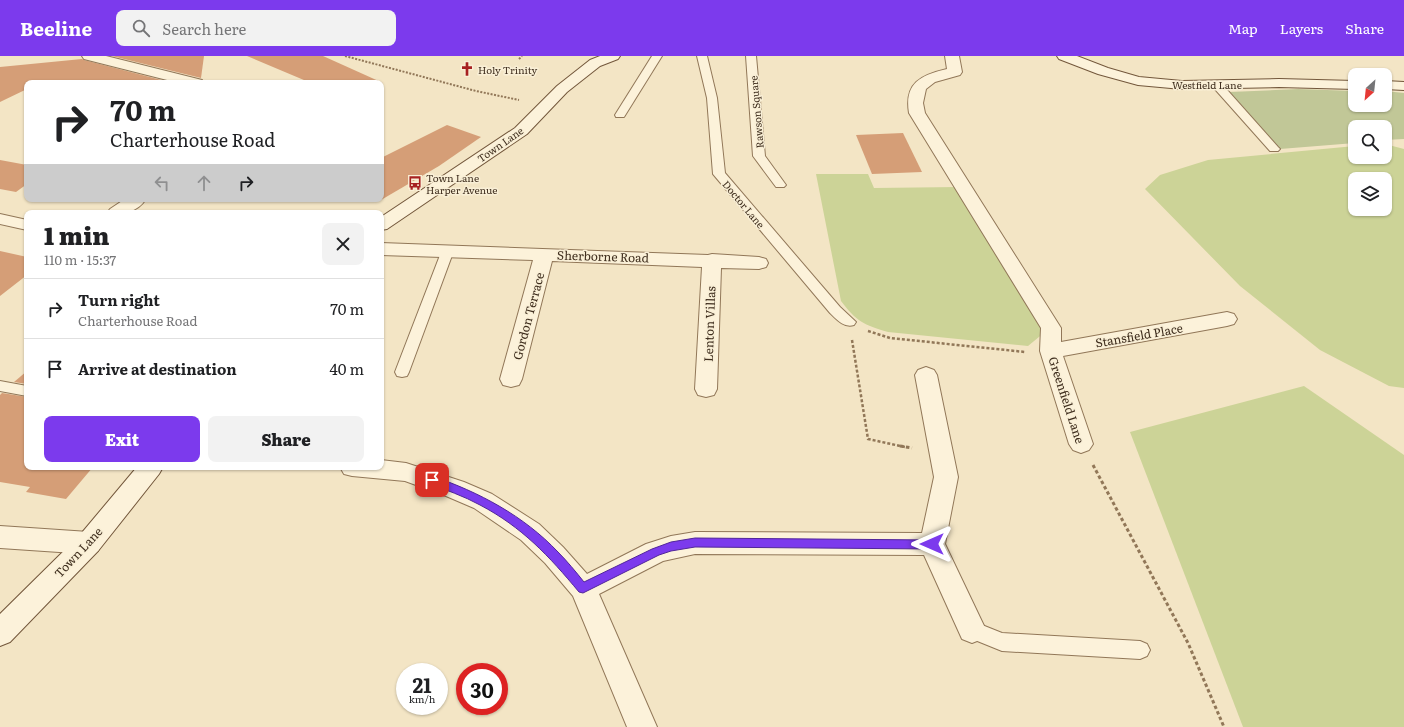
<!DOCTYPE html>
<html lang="en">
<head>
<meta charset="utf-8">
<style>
	body { margin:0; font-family:Literata,serif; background:#f2f2f2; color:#202124; height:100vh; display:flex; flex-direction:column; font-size:15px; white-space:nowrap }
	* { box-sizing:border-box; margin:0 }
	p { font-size:13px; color:#757577 }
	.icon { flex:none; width:22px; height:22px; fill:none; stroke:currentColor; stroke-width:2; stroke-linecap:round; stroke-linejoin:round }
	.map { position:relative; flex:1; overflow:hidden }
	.panel { position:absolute; left:24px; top:154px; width:360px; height:260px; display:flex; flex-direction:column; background:#fff; border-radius:8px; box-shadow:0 1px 3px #0004 }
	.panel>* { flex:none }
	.top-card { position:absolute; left:24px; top:24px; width:360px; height:122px; border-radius:8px; box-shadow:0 1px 3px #0004; background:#fff; color:#202124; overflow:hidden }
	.needle { width:26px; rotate:207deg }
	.controls { position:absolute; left:1348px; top:12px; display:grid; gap:8px }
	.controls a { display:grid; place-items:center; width:44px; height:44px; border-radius:8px; background:#fff; box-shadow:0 1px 3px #0004; font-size:20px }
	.speed { position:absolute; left:396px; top:607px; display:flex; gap:8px; font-size:20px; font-weight:700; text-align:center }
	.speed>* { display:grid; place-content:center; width:52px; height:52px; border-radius:50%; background:#fff; box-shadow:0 1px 3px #0004; line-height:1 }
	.speed small { font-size:10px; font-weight:400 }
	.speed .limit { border:6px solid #d22; background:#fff; color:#111 }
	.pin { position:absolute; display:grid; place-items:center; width:34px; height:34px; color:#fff; margin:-17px; border-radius:8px; box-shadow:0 2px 6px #0006 }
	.me { position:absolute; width:44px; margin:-22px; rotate:270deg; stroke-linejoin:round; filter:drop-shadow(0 0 3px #0008) }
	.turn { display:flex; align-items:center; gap:14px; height:84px; padding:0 20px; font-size:18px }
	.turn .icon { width:52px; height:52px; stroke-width:2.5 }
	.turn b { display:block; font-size:28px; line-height:34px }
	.lanes { display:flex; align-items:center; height:38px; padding:0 20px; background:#0003; justify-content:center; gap:20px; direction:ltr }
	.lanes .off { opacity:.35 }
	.round { display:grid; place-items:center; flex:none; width:42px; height:42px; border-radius:8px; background:#f2f2f2 }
	.summary { display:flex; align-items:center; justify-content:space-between; height:68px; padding:0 20px }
	h1 { font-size:24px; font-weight:800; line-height:30px }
	.primary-button { display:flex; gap:8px; margin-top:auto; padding:8px 20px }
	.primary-button a { flex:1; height:46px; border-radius:8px; background:#7c3aed; color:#fff; font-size:16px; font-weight:800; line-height:46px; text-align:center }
	.primary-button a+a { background:#f2f2f2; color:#202124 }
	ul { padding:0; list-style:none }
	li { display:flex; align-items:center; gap:12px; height:60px; padding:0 20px; border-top:1px solid #e0e0e0 }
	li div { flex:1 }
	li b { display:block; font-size:15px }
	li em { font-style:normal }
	header { display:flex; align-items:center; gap:24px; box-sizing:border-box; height:56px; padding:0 20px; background:#7c3aed; color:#fff }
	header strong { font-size:19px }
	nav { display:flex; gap:22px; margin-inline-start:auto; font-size:14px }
	.search { width:280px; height:36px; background:#f2f2f2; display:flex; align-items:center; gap:10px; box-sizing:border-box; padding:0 14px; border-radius:8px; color:#757577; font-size:15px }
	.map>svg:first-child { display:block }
	.green { fill:#ccd397; fill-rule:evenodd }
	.cemetery { fill:#c1c797 }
	.building { fill:#d59e77 }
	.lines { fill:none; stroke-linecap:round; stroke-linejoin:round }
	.lane-casing { stroke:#917758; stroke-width:2 }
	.street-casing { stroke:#917758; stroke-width:2 }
	.secondary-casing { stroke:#73573b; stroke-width:2 }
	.path-far2 { stroke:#917758; stroke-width:2; stroke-dasharray:2 1.5; stroke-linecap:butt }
	.path-far1 { stroke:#917758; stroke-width:2.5; stroke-dasharray:3 2; stroke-linecap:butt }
	.path { stroke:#917758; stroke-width:3; stroke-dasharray:3.5 2.5; stroke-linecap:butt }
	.lane { fill:#fcf2da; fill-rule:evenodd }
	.street { fill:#fcf2da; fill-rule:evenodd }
	.secondary { fill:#fcf2da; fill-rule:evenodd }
	.route { fill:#7c3aed; stroke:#51269a }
	.labels { text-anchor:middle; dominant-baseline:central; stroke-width:3; stroke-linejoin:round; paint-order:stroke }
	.far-poi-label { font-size:10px; fill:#3f2e1e; stroke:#f9efd6; text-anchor:start }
	.far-street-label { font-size:10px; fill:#3f2e1e; stroke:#f9efd6 }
	.street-label { font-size:12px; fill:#3f2e1e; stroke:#f9efd6 }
</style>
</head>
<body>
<header>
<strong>Beeline</strong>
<div class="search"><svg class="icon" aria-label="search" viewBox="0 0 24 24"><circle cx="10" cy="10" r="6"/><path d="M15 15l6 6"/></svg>Search here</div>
<nav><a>Map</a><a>Layers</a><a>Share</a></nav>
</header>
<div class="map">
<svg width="1404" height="671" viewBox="0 0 1404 671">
	<rect width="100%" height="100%" fill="#f3e5c5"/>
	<g class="green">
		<path d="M1385,88L1404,93V332L1389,330L1320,294L1240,230L1145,133L1160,119L1208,104L1355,90V101H1385ZM1355,123H1385V153H1355Z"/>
		<path d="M816,118H868L874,132L958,131L1045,276L1028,290L888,276C864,269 856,265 841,245Z"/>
		<polygon points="1304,330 1404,399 1404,671 1243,671 1130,376"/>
	</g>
	<polygon class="cemetery" points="1298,33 1355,35 1355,49 1385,49 1385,35 1404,37 1404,83 1385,84 1385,71 1355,71 1355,87 1280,93 1230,36"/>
	<g class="building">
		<polygon points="112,0 204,0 201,22"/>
		<polygon points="247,0 323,0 383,27 311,27"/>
		<polygon points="82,3 84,4 173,27 27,27 27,33 0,46 0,11"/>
		<polygon points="447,69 481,81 439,110 381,144 381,102"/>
		<polygon points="903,77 922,116 872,118 856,79"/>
		<polygon points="0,104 27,109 27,128 16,136 0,133"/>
		<polygon points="0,195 27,201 27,219 0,240"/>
		<polygon points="27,315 27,328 14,326"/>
		<polygon points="2,337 27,341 27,411 93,411 66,443 26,436 30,431 0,426 0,339"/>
	</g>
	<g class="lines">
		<defs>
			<g id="lane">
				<polygon points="652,0 662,0 624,61 616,61 615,59"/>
				<path d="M697,0H707L717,42L725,117L840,251L856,266L854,269C844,272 837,264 830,257L713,118L707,42Z"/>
				<polygon points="746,0 756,0 765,100 786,129 784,131 776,131 753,100"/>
				<polygon points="1217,26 1221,27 1278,91 1280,93 1278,95 1270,95 1213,31 1212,29"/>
				<polygon points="448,190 453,191 454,194 409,316 407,320 402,321 397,320 395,316 442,194 443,191"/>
				<polygon points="0,325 27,330 27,340 0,335"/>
				<polygon points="972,565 1002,577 1140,585 1147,588 1150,594 1147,600 1140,603 1002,595 965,580 963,574 965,568"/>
			</g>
			<g id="street">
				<polygon points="82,0 106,0 202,24 204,27 179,27 84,3"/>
				<path d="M945,0H959L962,16L960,19L935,26L926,33L923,47L925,57L1061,272V286L1227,256L1234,258L1237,263L1234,268L1227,270L1063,300L1093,388L1089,394L1081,397L1073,394L1069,388L1040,295L1041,272L909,57C904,27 921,19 947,13Z"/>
				<path d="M125,143H146C136,158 123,157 107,157L110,153Z"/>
				<polygon points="0,158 27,164 27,174 0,168"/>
				<polygon points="381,187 708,199 712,198 759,201 766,203 768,207 766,211 759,213 721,212 717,333 714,339 706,341 698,339 695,333 702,211 552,205 522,323 519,329 511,331 503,329 500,323 533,204 381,199"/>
				<polygon points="926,311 934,314 937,319 958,421 945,488 986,574 982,583 972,587 962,583 924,499 695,498 663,505 599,538 657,671 627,671 573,540 545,507 521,484 474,452 446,440 405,425 352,420 344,418 340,411 381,411 381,404 406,407 464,426 492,438 539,468 563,491 587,518 646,488 671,480 695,476 922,477 934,421 915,319 918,314"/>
				<polygon points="0,470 89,476 98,479 102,487 98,495 89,498 0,492"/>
			</g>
			<g id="secondary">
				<polygon points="600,0 620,0 618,3 600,10 567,36 527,78 387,173 381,174 381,161 515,72 557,30 590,4"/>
				<polygon points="1057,0 1077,0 1108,12 1139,21 1182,25 1279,23 1355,25 1355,33 1279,31 1182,33 1138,29 1098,18 1059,3"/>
				<polygon points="1385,25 1404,26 1404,34 1385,33"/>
				<polygon points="137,411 163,411 159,418 98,495 10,586 0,590 0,558 80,479"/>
			</g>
		</defs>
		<use href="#lane" class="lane-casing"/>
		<use href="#street" class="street-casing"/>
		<use href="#secondary" class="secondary-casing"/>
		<g class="path-far2">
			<polyline points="345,0 476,35 519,44"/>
			<polyline points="519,3 522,0"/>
		</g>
		<g class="path-far1">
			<polyline points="868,275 890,282 1025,296"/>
			<polyline points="852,284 868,383 905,391"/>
		</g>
		<g class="path">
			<polyline points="900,390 912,392"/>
			<polyline points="1093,409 1188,587 1224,671"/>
		</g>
		<use href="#lane" class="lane"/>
		<use href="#street" class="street"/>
		<use href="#secondary" class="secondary"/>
	</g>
	<path class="route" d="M432,420C479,436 524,460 558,496C567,505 576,516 584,526L652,493L671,486L695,482L932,484L936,485L937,488L936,491L932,493L695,491L671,495L659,499L583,537L579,536C549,500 522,471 480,449C464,440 445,434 429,427L427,424L429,422Z"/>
	<defs>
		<symbol id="church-bare" viewBox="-9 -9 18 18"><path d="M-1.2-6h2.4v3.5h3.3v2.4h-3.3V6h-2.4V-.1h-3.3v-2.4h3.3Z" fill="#a72121" stroke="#f9efd6" stroke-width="2.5" paint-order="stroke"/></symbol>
		<symbol id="bus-bare" viewBox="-9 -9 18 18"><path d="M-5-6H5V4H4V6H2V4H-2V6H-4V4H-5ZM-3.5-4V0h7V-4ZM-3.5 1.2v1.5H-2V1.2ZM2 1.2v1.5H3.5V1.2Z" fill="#a72121" stroke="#f9efd6" stroke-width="2.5" paint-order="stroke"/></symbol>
	</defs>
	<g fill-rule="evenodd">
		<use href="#church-bare" x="457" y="3" width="20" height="20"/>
		<use href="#bus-bare" x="405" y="117" width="20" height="20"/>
	</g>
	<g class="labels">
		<g class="far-poi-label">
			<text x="478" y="13">Holy Trinity</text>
			<text x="426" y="121">Town Lane<tspan x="426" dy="12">Harper Avenue</tspan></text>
		</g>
		<g class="far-street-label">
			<text x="1207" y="28">Westfield Lane</text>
			<text transform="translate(756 56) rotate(-95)">Rawson Square</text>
			<text transform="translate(500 88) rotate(-35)">Town Lane</text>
			<text transform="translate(744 148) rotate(50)">Doctor Lane</text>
		</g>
		<g class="street-label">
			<text transform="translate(603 200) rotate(2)">Sherborne Road</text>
			<text transform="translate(528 260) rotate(-75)">Gordon Terrace</text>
			<text transform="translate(709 268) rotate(-88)">Lenton Villas</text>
			<text transform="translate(1139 279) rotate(-10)">Stansfield Place</text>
			<text transform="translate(1067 344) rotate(72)">Greenfield Lane</text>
			<text transform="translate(78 496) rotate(-47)">Town Lane</text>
		</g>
	</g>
</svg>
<div class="controls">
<a><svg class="needle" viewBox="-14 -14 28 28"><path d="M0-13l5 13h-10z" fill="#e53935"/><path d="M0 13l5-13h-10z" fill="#757577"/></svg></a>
<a><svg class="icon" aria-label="search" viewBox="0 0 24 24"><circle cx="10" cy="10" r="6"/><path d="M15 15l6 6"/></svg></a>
<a><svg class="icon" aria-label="layers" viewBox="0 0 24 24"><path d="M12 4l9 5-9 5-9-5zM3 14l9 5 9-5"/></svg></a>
</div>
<div class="speed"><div>21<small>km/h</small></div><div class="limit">30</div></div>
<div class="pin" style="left:432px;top:424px;background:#d93025"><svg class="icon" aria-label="arrive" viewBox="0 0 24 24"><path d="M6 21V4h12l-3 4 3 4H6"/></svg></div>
<svg class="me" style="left:932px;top:488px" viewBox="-20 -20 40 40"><path d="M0-17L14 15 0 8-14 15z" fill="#7c3aed" stroke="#fff" stroke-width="4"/></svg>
<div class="top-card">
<div class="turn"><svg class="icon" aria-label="right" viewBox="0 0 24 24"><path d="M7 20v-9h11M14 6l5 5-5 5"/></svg><div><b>70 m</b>Charterhouse Road</div></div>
<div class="lanes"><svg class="icon off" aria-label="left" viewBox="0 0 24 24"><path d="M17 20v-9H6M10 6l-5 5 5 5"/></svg><svg class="icon off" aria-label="ahead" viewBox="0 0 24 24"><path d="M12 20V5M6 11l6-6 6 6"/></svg><svg class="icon" aria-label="right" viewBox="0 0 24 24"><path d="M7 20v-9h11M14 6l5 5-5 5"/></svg></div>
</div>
<section class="panel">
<div class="summary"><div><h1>1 min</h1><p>110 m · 15:37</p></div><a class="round"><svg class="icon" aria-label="close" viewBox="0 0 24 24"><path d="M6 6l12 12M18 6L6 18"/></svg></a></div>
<ul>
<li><svg class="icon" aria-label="right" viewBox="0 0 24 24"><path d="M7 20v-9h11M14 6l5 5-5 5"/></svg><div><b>Turn right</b><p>Charterhouse Road</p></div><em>70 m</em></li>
<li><svg class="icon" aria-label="arrive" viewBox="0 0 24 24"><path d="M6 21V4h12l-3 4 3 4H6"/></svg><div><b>Arrive at destination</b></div><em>40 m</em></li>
</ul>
<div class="primary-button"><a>Exit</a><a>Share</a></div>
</section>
</div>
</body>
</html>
